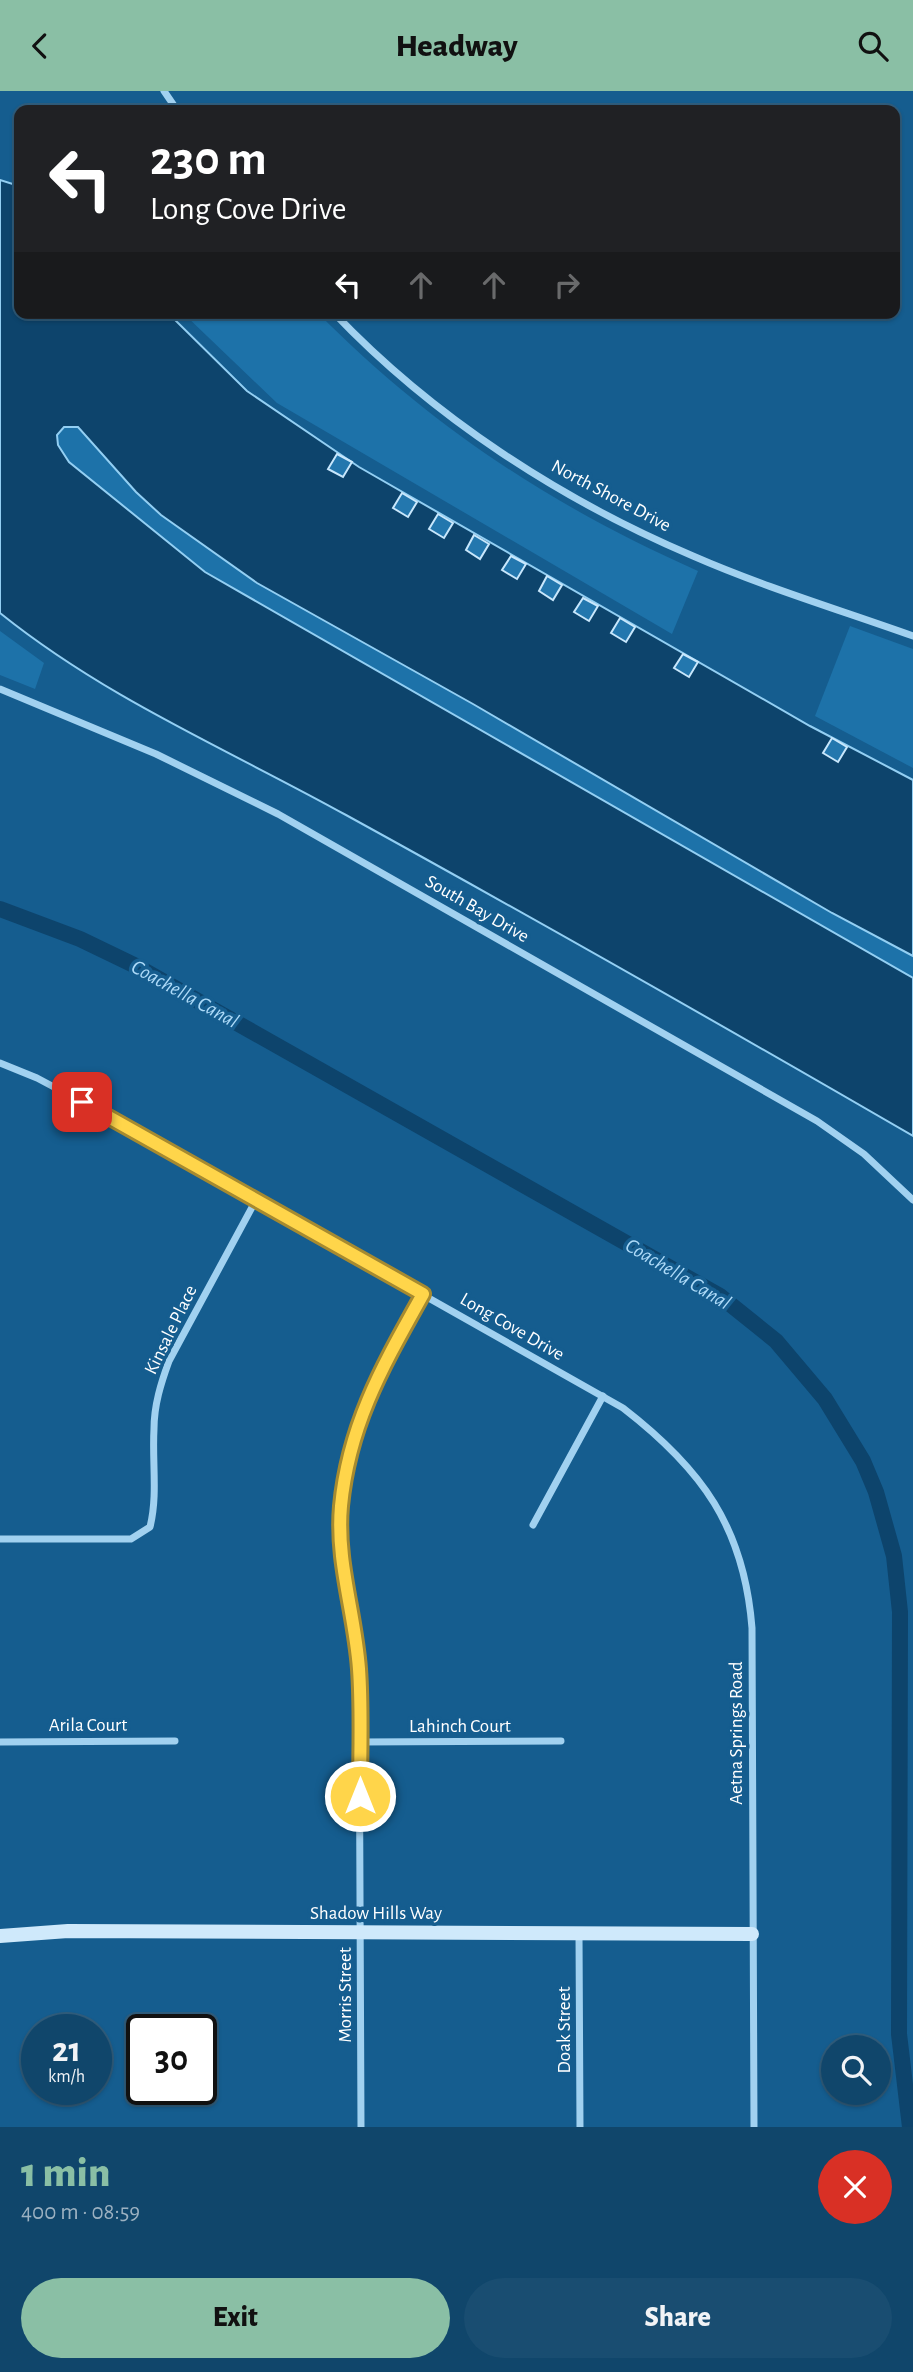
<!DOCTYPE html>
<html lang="en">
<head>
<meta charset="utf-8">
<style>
	body { margin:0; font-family:"Alegreya Sans",sans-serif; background:#194d71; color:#f1f3f6; height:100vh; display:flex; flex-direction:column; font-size:26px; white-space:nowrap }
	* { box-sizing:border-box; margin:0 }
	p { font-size:23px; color:#9cb1c1 }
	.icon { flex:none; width:38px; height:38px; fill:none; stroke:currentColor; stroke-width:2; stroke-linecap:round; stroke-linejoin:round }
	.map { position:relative; height:2036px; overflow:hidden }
	.details { display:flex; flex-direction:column; background:#10466b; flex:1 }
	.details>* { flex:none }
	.guide { position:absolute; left:14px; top:14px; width:886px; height:214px; border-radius:14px; box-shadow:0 2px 5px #0004,0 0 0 2px #305e7e; background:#202124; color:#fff; overflow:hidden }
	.fabs { position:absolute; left:821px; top:1944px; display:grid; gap:14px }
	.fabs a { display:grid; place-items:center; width:70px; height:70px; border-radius:50%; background:#10466b; box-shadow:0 2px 5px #0004,0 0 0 2px #305e7e; font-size:35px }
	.speed { position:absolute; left:21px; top:1923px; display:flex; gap:14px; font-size:35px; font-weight:700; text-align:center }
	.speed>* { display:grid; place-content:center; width:91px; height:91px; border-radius:50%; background:#10466b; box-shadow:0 2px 5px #0004,0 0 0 2px #305e7e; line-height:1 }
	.speed small { font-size:18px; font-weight:400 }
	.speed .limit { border:4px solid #111; border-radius:10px; background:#fff; color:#111 }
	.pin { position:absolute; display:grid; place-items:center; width:60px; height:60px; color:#fff; margin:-30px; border-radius:14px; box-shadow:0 4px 10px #0006 }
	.me { position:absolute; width:77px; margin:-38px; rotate:0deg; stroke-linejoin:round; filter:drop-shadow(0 0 5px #0008) }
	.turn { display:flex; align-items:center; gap:24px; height:147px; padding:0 21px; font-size:32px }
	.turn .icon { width:91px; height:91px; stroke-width:2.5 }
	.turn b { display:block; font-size:49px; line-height:60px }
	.lanes { display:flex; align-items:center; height:66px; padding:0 21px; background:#0003; justify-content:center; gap:35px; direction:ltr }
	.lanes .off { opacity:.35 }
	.round { display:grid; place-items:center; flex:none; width:74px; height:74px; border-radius:37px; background:#194d71 }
	.overview { display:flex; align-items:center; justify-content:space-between; height:119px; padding:0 21px }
	h1 { font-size:42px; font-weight:800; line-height:52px; color:#8abfa5 }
	.primary-button { display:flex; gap:14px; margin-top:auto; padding:14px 21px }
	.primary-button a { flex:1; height:80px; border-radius:42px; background:#8abfa5; color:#111; font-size:28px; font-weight:800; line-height:80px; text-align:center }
	.primary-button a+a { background:#194d71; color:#f1f3f6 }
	header { display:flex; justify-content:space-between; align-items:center; height:91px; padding:0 21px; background:#8abfa5; color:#111; font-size:32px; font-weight:800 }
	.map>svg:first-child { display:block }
	.green { fill:#1d72a9 }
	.water { fill:#0d446c; stroke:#93cff3; stroke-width:2 }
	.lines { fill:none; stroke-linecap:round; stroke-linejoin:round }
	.canal { stroke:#0d446c; stroke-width:16 }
	.building { fill:#2377ae; stroke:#c8e7fc; stroke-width:2 }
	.street { stroke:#a1d1f0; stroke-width:7 }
	.secondary { stroke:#cfe9fb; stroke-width:14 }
	.route-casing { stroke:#a68a30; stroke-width:18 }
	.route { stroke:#ffd54a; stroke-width:12 }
	.labels { text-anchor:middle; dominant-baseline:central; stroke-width:7; stroke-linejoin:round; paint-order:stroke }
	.street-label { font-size:19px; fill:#fff; stroke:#155d8f }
	.water-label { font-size:21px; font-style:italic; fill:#addaf8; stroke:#155d8f }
</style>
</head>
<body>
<header><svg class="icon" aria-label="back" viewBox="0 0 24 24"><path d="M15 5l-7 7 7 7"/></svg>Headway<svg class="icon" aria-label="search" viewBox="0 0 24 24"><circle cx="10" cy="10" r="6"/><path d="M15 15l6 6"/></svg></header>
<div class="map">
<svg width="913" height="2036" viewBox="0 0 913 2036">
	<rect width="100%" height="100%" fill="#155d8f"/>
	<g class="green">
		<path d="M183,222H318C431,336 552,415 698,480L672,543L277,312Z"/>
		<polygon points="78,335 161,424 257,492 473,613 832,822 913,865 913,887 205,481 69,371 58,354 57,344 64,336"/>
		<polygon points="850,535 913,558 913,677 815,625"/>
		<polygon points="0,540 44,572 35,598 0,584"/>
	</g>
	<path class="water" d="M0,89L19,95V222H168L247,300L359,376L810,635L913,689V865L832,822L473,613L257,492L161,424L136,401L78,336H64L57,344L58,354L69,371L205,481L913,887V1045C725,936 537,829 346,724C227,658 107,608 0,522Z"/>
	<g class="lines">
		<polyline class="canal" points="0,818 80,848 136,875 720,1205 776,1250 825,1308 863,1370 876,1401 894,1465 900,1521 899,1943 910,2036"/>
	</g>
	<g class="building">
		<polygon points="337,363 352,371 343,386 328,378"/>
		<polygon points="402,402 417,411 408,426 393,417"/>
		<polygon points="438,423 453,432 444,447 429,438"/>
		<polygon points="474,444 489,453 480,468 466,459"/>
		<polygon points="511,465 526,473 517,488 502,479"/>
		<polygon points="547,485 562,494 553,509 539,500"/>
		<polygon points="583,507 598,515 589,530 574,521"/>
		<polygon points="620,527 635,536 626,551 611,542"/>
		<polygon points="683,563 698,571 689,586 674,577"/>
		<polygon points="832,647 847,656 838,671 823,662"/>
	</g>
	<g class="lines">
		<g class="street">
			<polyline points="164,0 177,19"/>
			<path d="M334,222C433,326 561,409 693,465C764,496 840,519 913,545"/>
			<polyline points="0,598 156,663 278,723 817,1030 864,1063 913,1109"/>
			<path d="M0,972L37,987L82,1011L623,1317C702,1378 744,1436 752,1537L754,2036"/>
			<polyline points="533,1434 603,1305"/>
			<path d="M0,1448H131L150,1436C158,1404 152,1371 154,1338C154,1314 161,1292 169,1270L256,1109"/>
			<polyline points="0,1651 175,1650"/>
			<polyline points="360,1651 561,1650"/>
			<polyline points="579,1843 580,2036"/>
			<polyline points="361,2036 359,1576 343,1485 341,1414 349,1370 373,1293 423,1203"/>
		</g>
		<polyline class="secondary" points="0,1845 68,1840 752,1843"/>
	</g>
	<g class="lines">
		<defs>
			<path id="route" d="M82,1011L423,1203C384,1273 349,1332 341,1415C336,1471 355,1522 359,1578C362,1620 360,1663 360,1705"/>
		</defs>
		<use href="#route" class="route-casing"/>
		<use href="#route" class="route"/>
	</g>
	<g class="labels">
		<g class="street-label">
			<text transform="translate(611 405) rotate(28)">North Shore Drive</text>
			<text transform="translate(477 818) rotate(30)">South Bay Drive</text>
			<text transform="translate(512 1236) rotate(30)">Long Cove Drive</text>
			<text transform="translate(171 1239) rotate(-64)">Kinsale Place</text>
			<text x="88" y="1634">Arila Court</text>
			<text x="460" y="1635">Lahinch Court</text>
			<text transform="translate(736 1642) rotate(-90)">Aetna Springs Road</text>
			<text x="376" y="1822">Shadow Hills Way</text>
			<text transform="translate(345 1904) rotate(-90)">Morris Street</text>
			<text transform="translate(564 1939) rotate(-90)">Doak Street</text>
		</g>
		<g class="water-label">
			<text transform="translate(185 903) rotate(29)">Coachella Canal</text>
			<text transform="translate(678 1183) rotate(31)">Coachella Canal</text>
		</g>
	</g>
</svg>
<div class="fabs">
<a><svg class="icon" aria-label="search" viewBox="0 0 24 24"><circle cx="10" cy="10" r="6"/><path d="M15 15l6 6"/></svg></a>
</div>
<div class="speed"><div>21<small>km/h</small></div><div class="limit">30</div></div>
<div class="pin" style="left:82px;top:1011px;background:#d93025"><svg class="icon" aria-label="arrive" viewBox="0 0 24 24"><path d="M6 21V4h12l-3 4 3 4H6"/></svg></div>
<svg class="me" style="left:360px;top:1705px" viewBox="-20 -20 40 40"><circle r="17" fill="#ffd54a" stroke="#fff" stroke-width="3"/><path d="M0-11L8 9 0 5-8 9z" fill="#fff"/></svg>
<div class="guide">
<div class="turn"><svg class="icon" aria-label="left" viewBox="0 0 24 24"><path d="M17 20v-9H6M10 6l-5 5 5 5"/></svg><div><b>230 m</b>Long Cove Drive</div></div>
<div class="lanes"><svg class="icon" aria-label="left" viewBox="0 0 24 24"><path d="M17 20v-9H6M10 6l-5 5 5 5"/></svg><svg class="icon off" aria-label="ahead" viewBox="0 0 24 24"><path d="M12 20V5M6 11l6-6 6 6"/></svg><svg class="icon off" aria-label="ahead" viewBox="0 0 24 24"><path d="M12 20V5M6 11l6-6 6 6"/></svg><svg class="icon off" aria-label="right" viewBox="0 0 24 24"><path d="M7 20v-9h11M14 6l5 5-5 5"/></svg></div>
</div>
</div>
<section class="details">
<div class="overview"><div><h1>1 min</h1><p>400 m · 08:59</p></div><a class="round" style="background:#d93025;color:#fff"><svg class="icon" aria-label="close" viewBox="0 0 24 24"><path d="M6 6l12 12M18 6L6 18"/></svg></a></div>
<div class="primary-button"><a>Exit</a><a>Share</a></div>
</section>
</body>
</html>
